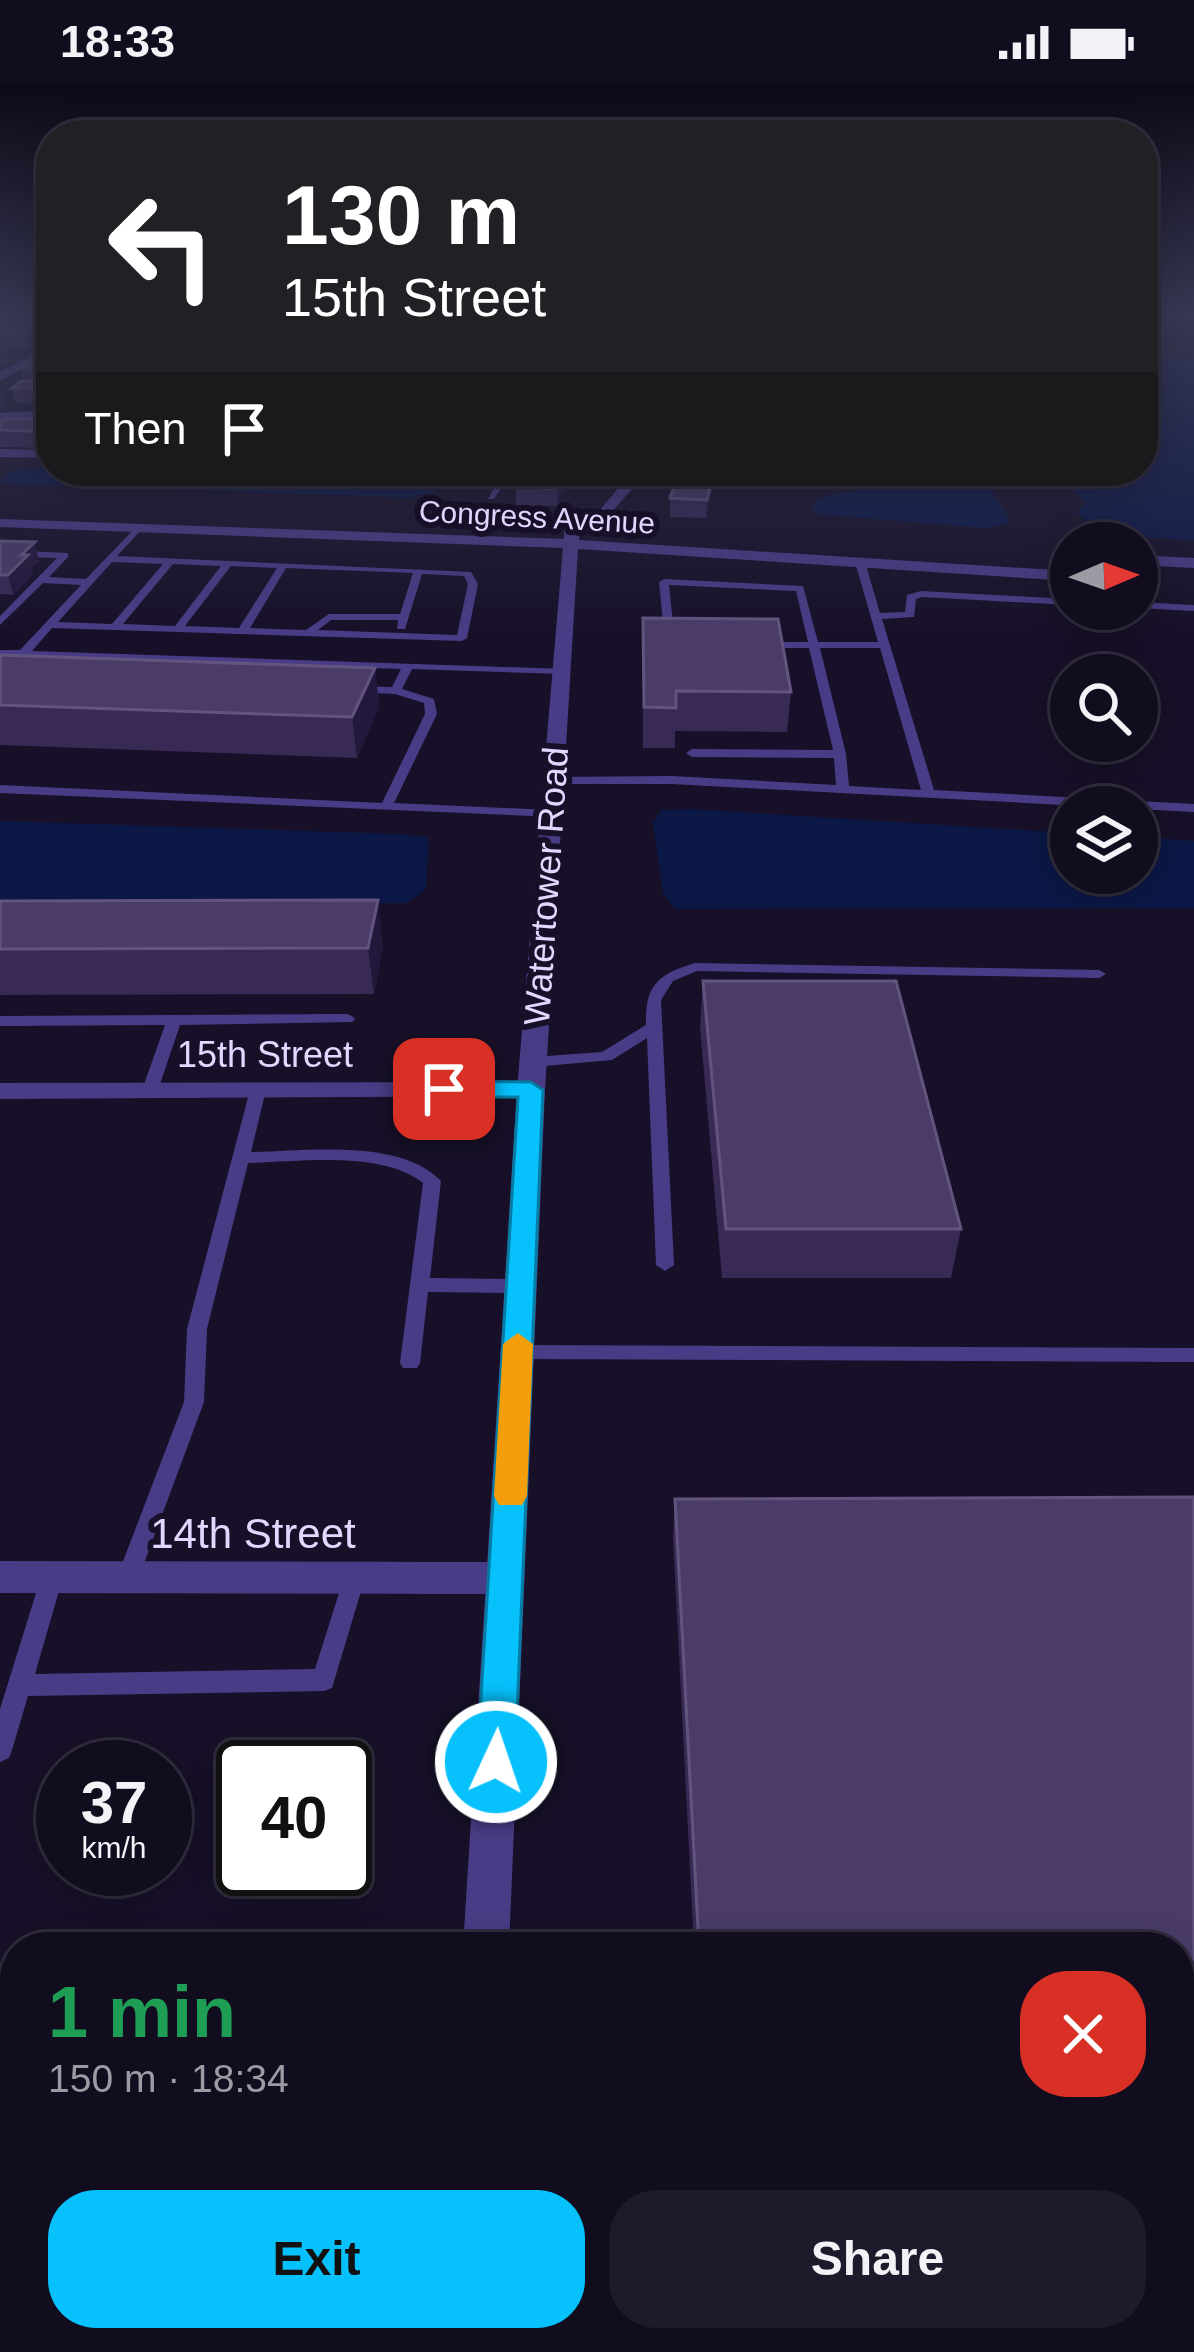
<!DOCTYPE html>
<html lang="en">
<head>
<meta charset="utf-8">
<style>
	body { margin:0; font-family:Arial,sans-serif; background:#1e1a2b; color:#f1f3f6; height:100vh; display:flex; flex-direction:column; font-size:45px; white-space:nowrap }
	* { box-sizing:border-box; margin:0 }
	p { font-size:39px; color:#9c9ba4 }
	.icon { flex:none; width:66px; height:66px; fill:none; stroke:currentColor; stroke-width:2; stroke-linecap:round; stroke-linejoin:round }
	.map { position:relative; flex:1; overflow:hidden }
	.side { position:absolute; left:0px; top:1848px; width:1194px; height:420px; display:flex; flex-direction:column; background:#110c1e; border-radius:48px 48px 0 0; box-shadow:0 6px 30px #0003,0 0 0 3px #302c3c }
	.side>* { flex:none }
	.hud { position:absolute; left:36px; top:36px; width:1122px; height:366px; border-radius:48px; box-shadow:0 6px 30px #0003,0 0 0 3px #302c3c; background:#202124; color:#fff; overflow:hidden }
	.needle { width:78px; rotate:88deg }
	.controls { position:absolute; left:1050px; top:438px; display:grid; gap:24px }
	.controls a { display:grid; place-items:center; width:108px; height:108px; border-radius:50%; background:#110c1e; box-shadow:0 6px 30px #0003,0 0 0 3px #302c3c; font-size:60px }
	.speed { position:absolute; left:36px; top:1656px; display:flex; gap:24px; font-size:60px; font-weight:700; text-align:center }
	.speed>* { display:grid; place-content:center; width:156px; height:156px; border-radius:50%; background:#110c1e; box-shadow:0 6px 30px #0003,0 0 0 3px #302c3c; line-height:1 }
	.speed small { font-size:30px; font-weight:400 }
	.speed .limit { border:6px solid #111; border-radius:18px; background:#fff; color:#111 }
	.pin { position:absolute; display:grid; place-items:center; width:102px; height:102px; color:#fff; margin:-51px; border-radius:24px; box-shadow:0 6px 18px #0006 }
	.me { position:absolute; width:132px; margin:-66px; rotate:3deg; stroke-linejoin:round; filter:drop-shadow(0 0 9px #0008) }
	.turn { display:flex; align-items:center; gap:42px; height:252px; padding:0 48px; font-size:54px }
	.turn .icon { width:156px; height:156px; stroke-width:2.5 }
	.turn b { display:block; font-size:84px; line-height:102px }
	.then { display:flex; align-items:center; height:114px; padding:0 48px; background:#0003; gap:24px; font-size:45px }
	.round { display:grid; place-items:center; flex:none; width:126px; height:126px; border-radius:48px; background:#1e1a2b }
	.head { display:flex; align-items:center; justify-content:space-between; height:204px; padding:0 48px }
	h1 { font-size:72px; font-weight:700; line-height:90px; color:#1e9e55 }
	.primary-button { display:flex; gap:24px; margin-top:auto; padding:24px 48px }
	.primary-button a { flex:1; height:138px; border-radius:48px; background:#06c1fc; color:#111; font-size:48px; font-weight:700; line-height:138px; text-align:center }
	.primary-button a+a { background:#1e1a2b; color:#f1f3f6 }
	.status { display:flex; justify-content:space-between; align-items:center; height:84px; padding:0 60px; background:#110c1e; direction:ltr }
	.status svg { height:33px; fill:currentColor }
	.map>svg:first-child { display:block }
	.water { fill:#0b1846 }
	.lines { fill:none; stroke-linecap:round; stroke-linejoin:round }
	.service { fill:#493c86; fill-rule:evenodd }
	.minor { fill:#493c86; fill-rule:evenodd }
	.tertiary { fill:#493c86; fill-rule:evenodd }
	.wall { fill:#382955 }
	.shaded-wall { fill:#23173b }
	.building { fill:#4a3c67; stroke:#62547f; stroke-width:3 }
	.route { fill:#06c1fc; stroke:#047da4; stroke-width:3 }
	.slow { fill:#f59e0b }
	.labels { text-anchor:middle; dominant-baseline:central; stroke-width:12; stroke-linejoin:round; paint-order:stroke }
	.far-street-label { font-size:30px; fill:#e1d7ff; stroke:#171028 }
	.street-label { font-size:36px; fill:#e1d7ff; stroke:#171028 }
	.near-street-label { font-size:42px; fill:#e1d7ff; stroke:#171028 }
</style>
</head>
<body>
<div class="status"><b>18:33</b><svg viewBox="0 0 49 12"><path d="M0 12V9h3v3zM5 12V6h3v6zM10 12V3h3v9zM15 12V0h3v12zM26 1h20v11H26zM47 4h2v5h-2z"/></svg></div>
<div class="map">
<svg width="1194" height="2268" viewBox="0 0 1194 2268">
	<rect width="100%" height="100%" fill="#171028"/>
	<g class="water">
		<polygon points="1143,273 1194,276 1194,456 1100,451 1076,428 1085,420 1058,387 1143,387"/>
		<polygon points="41,384 308,387 432,397 446,404 412,414 0,399 13,387"/>
		<path d="M877,387H980L1011,438L987,444L814,430L812,420C829,405 858,412 877,397Z"/>
		<polygon points="691,725 1071,749 1071,789 1137,789 1137,753 1194,757 1194,824 675,825 663,809 653,739 661,726"/>
		<polygon points="0,737 398,750 429,753 426,805 407,819 0,824"/>
	</g>
	<g class="lines">
		<g class="service">
			<polygon points="504,387 512,387 494,415 488,415"/>
			<polygon points="731,387 739,387 739,388 735,390"/>
			<path d="M139,440L144,443L117,472L471,488L478,500L467,554L462,557L52,544L32,567L565,585L566,587L561,590L412,585L402,605L434,615L437,630L394,719L551,726L556,727V733L0,709V701L382,719L425,630L424,619L395,610L356,608L350,605L356,602L392,603L401,585L26,573L21,575L0,572V566H20L81,501L43,499L0,541V532L57,474L0,472V466L68,469V473L49,493L86,495ZM112,478L163,480L112,540L58,538ZM173,480L221,482L175,542L123,540ZM231,482L277,484L239,544L185,542ZM286,484L413,489L400,530H329L306,546L250,544ZM422,490L464,492L468,500L457,551L318,546L331,536H398L397,545H405Z"/>
			<path d="M860,475L865,478L880,529L905,528L907,511L921,507L1071,515V521L922,513L916,515L914,533L882,535L934,706L1194,720V728L672,700H550V694L554,693L672,692L836,701L834,674L692,673L686,669L692,665L833,666L809,564H761L756,561L761,558H808L796,507L669,501L675,559L670,562L665,559L659,498L664,495L803,502L818,558H878L855,478ZM820,564H880L921,706L849,702L846,670Z"/>
			<polygon points="1137,518 1194,521 1194,527 1137,524"/>
			<path d="M695,879L1099,886L1106,890L1099,894L697,887L673,897L661,916L674,1181L665,1187L656,1181L647,954L612,976L533,983L525,978L533,973L602,968L646,941C645,901 658,890 695,879Z"/>
			<polygon points="347,930 352,932 355,935 352,938 180,941 158,1006 150,1011 142,1006 165,941 0,942 0,932"/>
			<path d="M258,1001L266,1006L251,1068C305,1067 401,1054 441,1097L430,1194L521,1195L530,1202L521,1209L428,1208L420,1279L417,1284H403L400,1279L423,1099C381,1066 299,1078 248,1079L207,1245L204,1318L139,1493L136,1500L128,1503L120,1500L117,1493L184,1318L187,1245L250,1006Z"/>
			<polygon points="518,1261 1194,1264 1194,1278 518,1275 511,1273 508,1268 511,1263"/>
			<polygon points="52,1483 60,1486 63,1493 35,1590 315,1585 346,1487 354,1484 362,1487 365,1494 332,1604 324,1607 28,1612 12,1666 9,1674 0,1678 0,1625 41,1493 44,1486"/>
		</g>
		<g class="minor">
			<polygon points="51,260 51,268 0,297 0,288"/>
			<polygon points="51,326 51,334 0,337 0,329"/>
			<polygon points="0,365 51,366 51,374 0,373"/>
			<polygon points="524,387 812,395 840,387 835,399 812,403 640,396 591,451 583,446 626,395"/>
			<polygon points="531,998 541,1000 545,1006 541,1012 0,1015 0,999"/>
			<polygon points="0,1477 506,1478 519,1483 525,1494 519,1505 506,1510 0,1509"/>
		</g>
		<g class="tertiary">
			<polygon points="0,435 564,455 564,445 572,440 580,445 579,456 1071,487 1071,497 578,465 545,1006 509,1863 463,1863 517,1006 563,464 0,443"/>
			<polygon points="1137,471 1194,474 1194,484 1137,481"/>
			<polygon points="438,2253 492,2253 491,2268 437,2268"/>
		</g>
	</g>
	<g class="wall">
		<polygon points="51,231 51,249 44,253 40,253 40,256 28,264 0,262 0,238"/>
		<polygon points="51,262 51,296 49,298 51,298 51,320 16,319 12,304 23,297 20,283"/>
		<polygon points="51,336 51,364 0,363 0,338"/>
		<polygon points="524,387 567,387 567,395 558,422 516,421 516,403"/>
		<polygon points="714,387 713,403 706,434 670,433 670,414 678,388 670,388"/>
		<polygon points="779,387 807,387 806,393 778,392"/>
		<polygon points="0,457 39,477 31,484 33,490 13,511 0,510"/>
		<polygon points="643,534 791,608 787,648 675,647 675,664 643,664"/>
		<polygon points="0,571 375,584 379,623 357,674 0,661"/>
		<polygon points="0,817 383,861 374,910 0,911"/>
		<polygon points="703,897 961,1145 951,1194 722,1194 700,943"/>
		<polygon points="1194,1413 1194,2143 1179,2143 1179,1863 694,1863 673,1453 675,1415"/>
	</g>
	<g class="shaded-wall">
		<polygon points="33,233 28,239 29,247 37,241 40,256 28,264 25,250 20,241"/>
		<polygon points="51,233 51,249 44,253 41,239"/>
		<polygon points="6,263 9,278 0,282 0,266"/>
		<polygon points="51,279 51,296 47,299 43,284"/>
		<polygon points="2,305 6,321 0,326 0,307"/>
		<polygon points="564,387 567,387 567,395 558,422 557,404"/>
		<polygon points="714,387 713,403 706,434 707,416"/>
		<polygon points="35,458 39,477 31,484 33,490 13,511 8,491 21,471"/>
		<polygon points="375,584 379,623 357,674 352,633"/>
		<polygon points="378,816 383,861 374,910 368,864"/>
	</g>
	<g class="building">
		<polygon points="38,231 51,233 41,239 28,239"/>
		<polygon points="10,232 33,233 20,241 37,241 25,250 0,248 0,238"/>
		<polygon points="51,262 51,279 43,284 20,283"/>
		<polygon points="21,297 51,298 51,304 12,304"/>
		<polygon points="4,335 51,336 51,348 0,346 0,338"/>
		<polygon points="524,387 564,387 557,404 516,403"/>
		<polygon points="679,387 714,387 707,416 670,414"/>
		<polygon points="0,457 35,458 21,471 28,471 8,491 0,491"/>
		<polygon points="643,534 778,535 791,608 676,607 676,624 644,623"/>
		<polygon points="0,571 375,584 352,633 0,621"/>
		<polygon points="378,816 368,864 0,865 0,817"/>
		<polygon points="703,897 896,897 961,1145 726,1145"/>
		<polygon points="1194,1413 1194,2116 1179,2116 1179,1863 699,1863 675,1415"/>
	</g>
	<linearGradient id="sky" x2="0" y2="1"><stop stop-color="#0d0916"/><stop offset="0.42" stop-color="#363753"/><stop offset="1" stop-color="#363753" stop-opacity="0"/></linearGradient>
	<rect width="1194" height="549" fill="url(#sky)"/>
	<polygon class="route" points="531,998 543,1006 515,1678 509,1691 496,1696 482,1691 477,1678 518,1013 444,1013 432,1005 444,997"/>
	<polygon class="slow" points="518,1249 533,1260 527,1412 522,1421 499,1421 494,1412 503,1260"/>
	<g class="labels">
		<g class="far-street-label">
			<text transform="translate(537 433) rotate(3)">Congress Avenue</text>
		</g>
		<g class="street-label">
			<text transform="translate(546 802) rotate(-86)">Watertower Road</text>
			<text x="265" y="970">15th Street</text>
		</g>
		<g class="near-street-label">
			<text x="253" y="1449">14th Street</text>
		</g>
	</g>
</svg>
<div class="controls">
<a><svg class="needle" viewBox="-14 -14 28 28"><path d="M0-13l5 13h-10z" fill="#e53935"/><path d="M0 13l5-13h-10z" fill="#9c9ba4"/></svg></a>
<a><svg class="icon" aria-label="search" viewBox="0 0 24 24"><circle cx="10" cy="10" r="6"/><path d="M15 15l6 6"/></svg></a>
<a><svg class="icon" aria-label="layers" viewBox="0 0 24 24"><path d="M12 4l9 5-9 5-9-5zM3 14l9 5 9-5"/></svg></a>
</div>
<div class="speed"><div>37<small>km/h</small></div><div class="limit">40</div></div>
<div class="pin" style="left:444px;top:1005px;background:#d93025"><svg class="icon" aria-label="arrive" viewBox="0 0 24 24"><path d="M6 21V4h12l-3 4 3 4H6"/></svg></div>
<svg class="me" style="left:496px;top:1678px" viewBox="-20 -20 40 40"><circle r="17" fill="#06c1fc" stroke="#fff" stroke-width="3"/><path d="M0-11L8 9 0 5-8 9z" fill="#fff"/></svg>
<div class="hud">
<div class="turn"><svg class="icon" aria-label="left" viewBox="0 0 24 24"><path d="M17 20v-9H6M10 6l-5 5 5 5"/></svg><div><b>130 m</b>15th Street</div></div>
<div class="then">Then<svg class="icon" aria-label="arrive" viewBox="0 0 24 24"><path d="M6 21V4h12l-3 4 3 4H6"/></svg></div>
</div>
<section class="side">
<div class="head"><div><h1>1 min</h1><p>150 m · 18:34</p></div><a class="round" style="background:#d93025;color:#fff"><svg class="icon" aria-label="close" viewBox="0 0 24 24"><path d="M6 6l12 12M18 6L6 18"/></svg></a></div>
<div class="primary-button"><a>Exit</a><a>Share</a></div>
</section>
</div>
</body>
</html>
